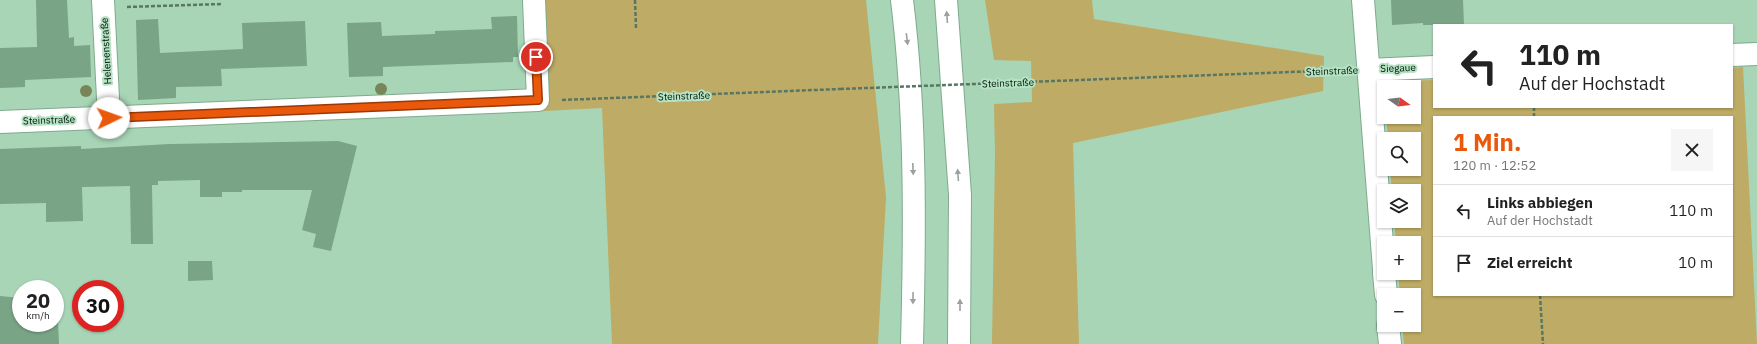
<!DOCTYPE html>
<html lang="de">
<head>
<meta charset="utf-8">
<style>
	body { margin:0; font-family:"IBM Plex Sans",sans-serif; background:#f6f6f6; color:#222; height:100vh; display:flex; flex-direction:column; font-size:15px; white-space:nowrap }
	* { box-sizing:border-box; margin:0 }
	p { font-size:13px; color:#767676 }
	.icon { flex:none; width:22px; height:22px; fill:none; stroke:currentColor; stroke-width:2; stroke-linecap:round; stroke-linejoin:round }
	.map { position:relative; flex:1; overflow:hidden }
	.panel { position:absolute; left:1433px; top:116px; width:300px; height:180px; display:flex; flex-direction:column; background:#fff; border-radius:0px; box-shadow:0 1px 3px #0004 }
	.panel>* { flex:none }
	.guide { position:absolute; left:1433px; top:24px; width:300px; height:84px; border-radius:0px; box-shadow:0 1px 3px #0004; background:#fff; color:#222; overflow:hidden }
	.needle { width:26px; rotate:104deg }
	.tools { position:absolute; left:1377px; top:80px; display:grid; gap:8px }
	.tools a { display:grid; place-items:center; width:44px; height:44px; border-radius:0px; background:#fff; box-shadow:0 1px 3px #0004; font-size:20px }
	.speed { position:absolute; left:12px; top:280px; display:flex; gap:8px; font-size:20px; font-weight:700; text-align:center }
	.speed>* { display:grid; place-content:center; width:52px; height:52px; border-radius:50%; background:#fff; box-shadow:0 1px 3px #0004; line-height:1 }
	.speed small { font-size:10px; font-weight:400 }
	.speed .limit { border:6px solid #d22; background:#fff; color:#111 }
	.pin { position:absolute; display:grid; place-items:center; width:34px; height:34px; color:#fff; margin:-17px; border:2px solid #fff; border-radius:50%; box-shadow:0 1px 4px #0007 }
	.me { position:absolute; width:44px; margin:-22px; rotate:87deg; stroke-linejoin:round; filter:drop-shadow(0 0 3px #0008) }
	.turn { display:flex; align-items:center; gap:14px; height:84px; padding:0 20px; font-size:18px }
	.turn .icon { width:52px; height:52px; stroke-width:2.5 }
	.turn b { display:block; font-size:28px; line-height:34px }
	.round { display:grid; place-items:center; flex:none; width:42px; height:42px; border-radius:0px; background:#f6f6f6 }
	.overview { display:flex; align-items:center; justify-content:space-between; height:68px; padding:0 20px }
	h1 { font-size:24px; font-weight:700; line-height:30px; color:#ea580c }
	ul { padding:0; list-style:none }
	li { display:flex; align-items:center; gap:12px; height:52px; padding:0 20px; border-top:1px solid #e0e0e0 }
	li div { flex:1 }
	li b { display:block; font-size:15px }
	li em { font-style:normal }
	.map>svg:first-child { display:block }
	.green { fill:#beab65; fill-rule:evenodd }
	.building { fill:#79a486 }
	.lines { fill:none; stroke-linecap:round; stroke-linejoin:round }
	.minor-casing { stroke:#7faa8c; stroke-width:24 }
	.highway-casing { stroke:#7faa8c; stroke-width:24 }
	.path { stroke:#587762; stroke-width:2.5; stroke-dasharray:4 2; stroke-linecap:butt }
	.minor { stroke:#fff; stroke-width:22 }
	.highway { stroke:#fff; stroke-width:22 }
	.path-bridge { stroke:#587762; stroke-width:2.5; stroke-dasharray:4 2; stroke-linecap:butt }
	.tree { fill:#788558 }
	.oneway { fill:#9ba19d }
	.route-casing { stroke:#983908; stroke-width:10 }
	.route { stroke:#ea580c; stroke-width:7 }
	.labels { text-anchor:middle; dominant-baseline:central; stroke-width:4; stroke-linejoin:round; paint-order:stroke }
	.street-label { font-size:10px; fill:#04140a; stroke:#b5e3c3 }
</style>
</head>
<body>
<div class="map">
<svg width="1757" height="344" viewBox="0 0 1757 344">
	<rect width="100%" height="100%" fill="#a8d5b6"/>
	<g class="green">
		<polygon points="542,0 866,0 886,197 878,344 612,344 602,108 544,111"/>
		<polygon points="985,0 1092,0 1094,19 1324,56 1323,91 1073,143 1079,344 992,344 995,153 994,104 1032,102 1031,61 994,60"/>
		<path d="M1743,67L1757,344H1404L1402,325H1414V295H1400L1398,273H1414V243H1396L1394,221H1414V191H1392L1390,169H1414V139H1388L1386,117H1414V87H1397L1401,81L1434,80V107H1732V68ZM1434,117H1732V295H1434Z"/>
	</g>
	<g class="building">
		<polygon points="36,0 67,0 69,38 74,37 74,46 90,45 91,77 25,80 25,87 0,88 0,48 37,47"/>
		<polygon points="1391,0 1463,0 1464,25 1423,25 1423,23 1392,25"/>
		<polygon points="517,16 518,57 513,57 513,62 383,67 383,76 349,77 347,23 381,22 382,36 435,34 435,31 492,29 491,17"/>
		<polygon points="158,19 160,53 243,49 242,23 305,21 307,66 221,69 222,86 176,87 176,98 138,100 136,20"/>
		<polygon points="338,141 357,146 331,251 313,247 316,234 302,230 312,190 242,190 242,192 222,192 222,197 200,197 200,180 158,181 158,185 152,185 153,244 131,244 130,186 82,187 83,221 46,222 46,203 0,204 0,149 81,146 81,149 170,144"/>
		<polygon points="188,261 212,261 213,280 188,281"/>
		<polygon points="0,296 21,298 21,323 55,323 55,300 57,300 59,344 0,344"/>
	</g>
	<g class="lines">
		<defs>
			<g id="minor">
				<polyline points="103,0 109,118"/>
				<polyline points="1363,0 1384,269"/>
				<polyline points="1732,55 1757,54"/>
				<polyline points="1369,70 1434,67"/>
				<polyline points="0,122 538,100 534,0"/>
				<polyline points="1384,273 1386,295"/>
				<polyline points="1388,325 1390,344"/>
			</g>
			<g id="highway">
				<path d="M902,0C916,114 915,229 912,344"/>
				<polyline points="946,0 960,195 959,344"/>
			</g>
		</defs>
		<use href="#minor" class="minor-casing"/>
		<use href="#highway" class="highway-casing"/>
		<g class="path">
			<polyline points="635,0 636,28"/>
			<polyline points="127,7 221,4"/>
			<polyline points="1027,82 1344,70"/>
			<polyline points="562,100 840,89"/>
			<polyline points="1534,107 1534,117"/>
			<polyline points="1540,295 1543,344"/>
		</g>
		<use href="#minor" class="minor"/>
		<use href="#highway" class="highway"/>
		<polyline class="path-bridge" points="840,89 1027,82"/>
	</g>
	<g class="tree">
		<circle cx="381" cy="89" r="6"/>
		<circle cx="86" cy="91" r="6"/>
	</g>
	<defs><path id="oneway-solid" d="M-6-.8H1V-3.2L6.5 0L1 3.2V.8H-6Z"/></defs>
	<g class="oneway">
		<use href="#oneway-solid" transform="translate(947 17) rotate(-94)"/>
		<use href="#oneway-solid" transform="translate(907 39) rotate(83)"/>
		<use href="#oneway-solid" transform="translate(913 169) rotate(88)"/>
		<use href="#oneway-solid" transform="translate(958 175) rotate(-94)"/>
		<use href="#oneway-solid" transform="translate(913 298) rotate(91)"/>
		<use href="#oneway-solid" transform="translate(960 305) rotate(-90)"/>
	</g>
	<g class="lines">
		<defs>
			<polyline id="route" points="109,118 538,100 536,57"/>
		</defs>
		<use href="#route" class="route-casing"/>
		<use href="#route" class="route"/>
	</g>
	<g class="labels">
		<g class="street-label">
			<text transform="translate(106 51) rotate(-93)">Helenenstraße</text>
			<text transform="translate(1398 68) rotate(-2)">Siegaue</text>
			<text transform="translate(1332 71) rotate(-2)">Steinstraße</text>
			<text transform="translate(1008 83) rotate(-2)">Steinstraße</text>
			<text transform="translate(684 96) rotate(-2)">Steinstraße</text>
			<text transform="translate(49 120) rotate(-2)">Steinstraße</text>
		</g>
	</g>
</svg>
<div class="tools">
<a><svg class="needle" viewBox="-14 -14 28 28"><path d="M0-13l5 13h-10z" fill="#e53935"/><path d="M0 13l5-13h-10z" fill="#767676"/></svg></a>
<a><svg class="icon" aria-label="search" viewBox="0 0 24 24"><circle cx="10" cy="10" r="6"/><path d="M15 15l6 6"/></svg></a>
<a><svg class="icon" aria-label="layers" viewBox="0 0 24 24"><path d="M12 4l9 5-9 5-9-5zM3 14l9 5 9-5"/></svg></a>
<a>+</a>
<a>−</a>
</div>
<div class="speed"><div>20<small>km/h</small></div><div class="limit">30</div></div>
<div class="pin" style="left:536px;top:57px;background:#d93025"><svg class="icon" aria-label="arrive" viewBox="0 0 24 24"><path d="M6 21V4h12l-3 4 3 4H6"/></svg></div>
<svg class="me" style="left:109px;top:118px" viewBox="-20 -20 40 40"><circle r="19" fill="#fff"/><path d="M0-13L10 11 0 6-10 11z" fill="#ea580c"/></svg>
<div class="guide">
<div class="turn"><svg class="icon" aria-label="left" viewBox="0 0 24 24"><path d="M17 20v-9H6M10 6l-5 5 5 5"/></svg><div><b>110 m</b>Auf der Hochstadt</div></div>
</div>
<section class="panel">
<div class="overview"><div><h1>1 Min.</h1><p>120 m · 12:52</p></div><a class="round"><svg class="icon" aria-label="close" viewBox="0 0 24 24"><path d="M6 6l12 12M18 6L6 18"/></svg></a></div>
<ul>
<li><svg class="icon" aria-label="left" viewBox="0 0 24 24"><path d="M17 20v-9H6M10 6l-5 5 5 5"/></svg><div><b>Links abbiegen</b><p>Auf der Hochstadt</p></div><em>110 m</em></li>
<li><svg class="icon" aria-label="arrive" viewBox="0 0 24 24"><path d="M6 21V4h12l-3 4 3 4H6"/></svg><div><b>Ziel erreicht</b></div><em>10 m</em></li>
</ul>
</section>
</div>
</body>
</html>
